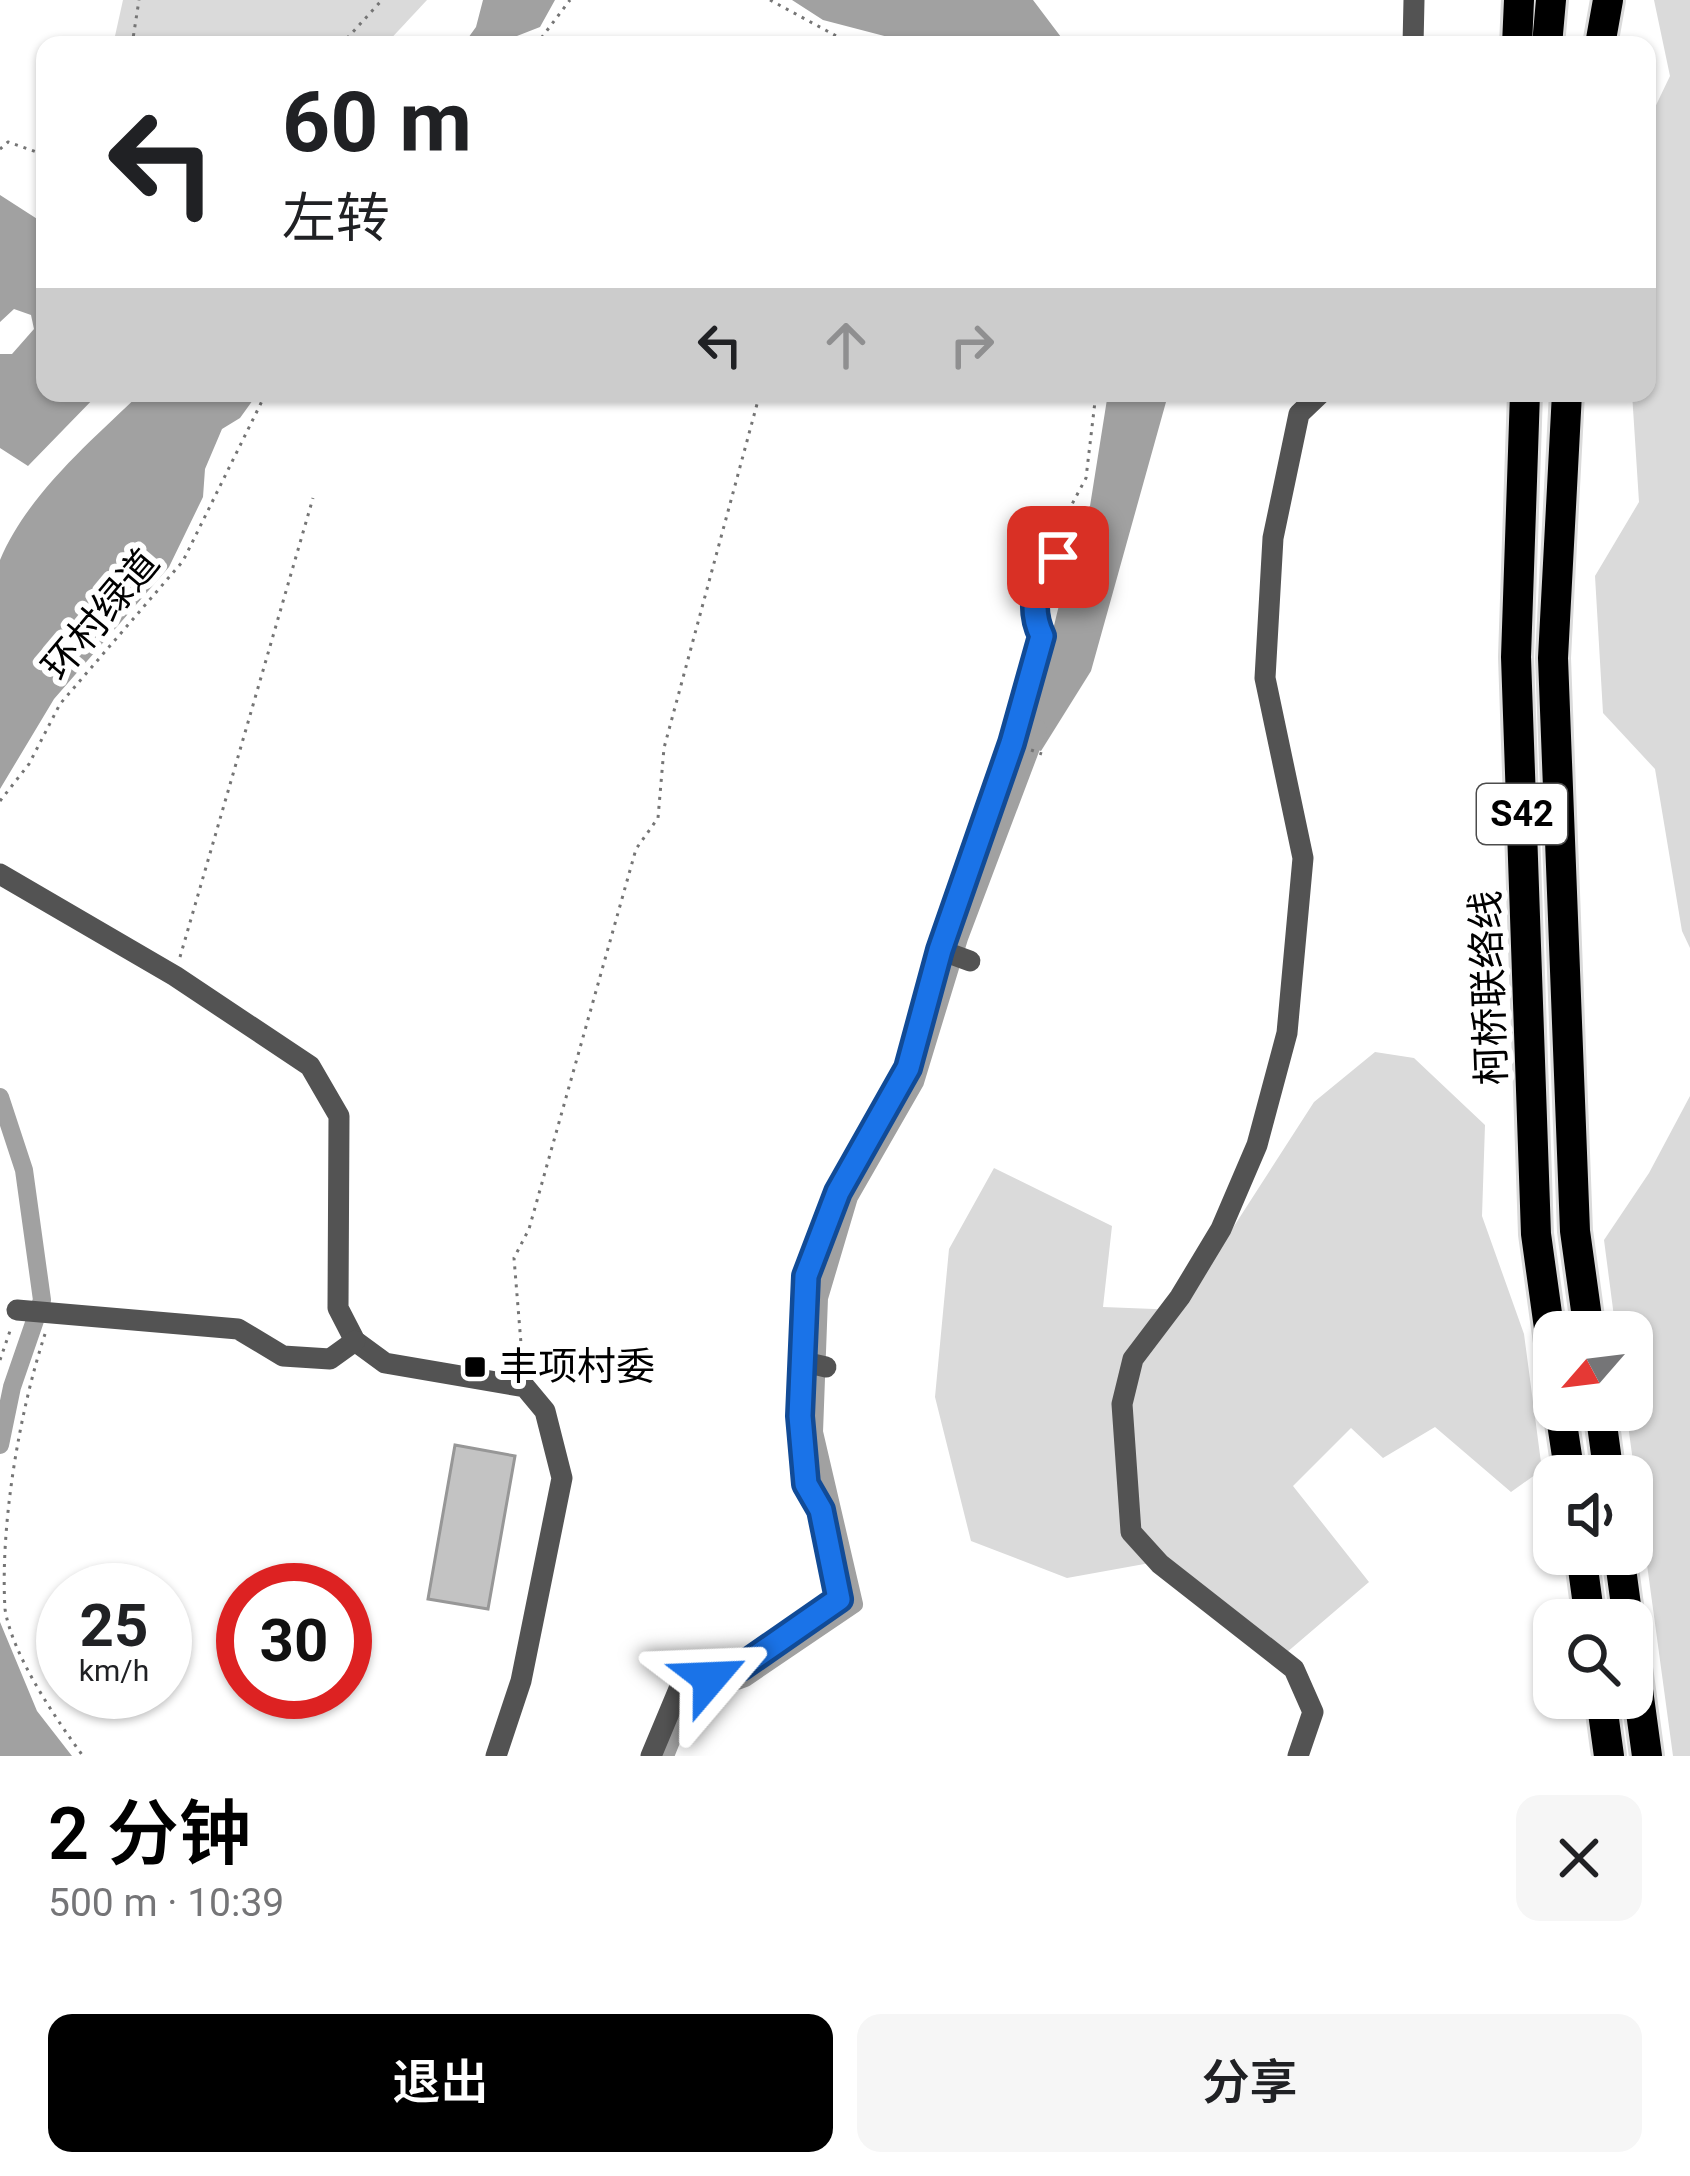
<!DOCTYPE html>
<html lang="zh">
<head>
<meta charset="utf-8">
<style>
	body { margin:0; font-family:Roboto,"Noto Sans SC",sans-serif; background:#f6f6f6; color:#202124; height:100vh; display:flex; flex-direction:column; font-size:45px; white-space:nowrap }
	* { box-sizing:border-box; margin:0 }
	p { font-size:39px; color:#757577 }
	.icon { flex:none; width:66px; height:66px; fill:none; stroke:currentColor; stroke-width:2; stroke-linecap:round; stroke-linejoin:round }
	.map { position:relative; height:1756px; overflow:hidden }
	.panel { display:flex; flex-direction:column; background:#fff; flex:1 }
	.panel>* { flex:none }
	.banner { position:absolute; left:36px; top:36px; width:1620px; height:366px; border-radius:24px; box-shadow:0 3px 9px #0004; background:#fff; color:#202124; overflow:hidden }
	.needle { width:78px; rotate:242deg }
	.tools { position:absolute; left:1533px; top:1311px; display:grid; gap:24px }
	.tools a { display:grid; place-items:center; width:120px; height:120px; border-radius:24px; background:#fff; box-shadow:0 3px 9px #0004; font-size:60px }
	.speed { position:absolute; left:36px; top:1563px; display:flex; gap:24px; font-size:60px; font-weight:700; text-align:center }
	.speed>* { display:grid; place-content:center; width:156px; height:156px; border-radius:50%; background:#fff; box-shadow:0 3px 9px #0004; line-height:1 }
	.speed small { font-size:30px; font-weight:400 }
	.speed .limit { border:18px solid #d22; background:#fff; color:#111 }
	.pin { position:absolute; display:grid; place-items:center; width:102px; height:102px; color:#fff; margin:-51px; border-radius:24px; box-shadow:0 6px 18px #0006 }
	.me { position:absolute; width:132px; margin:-66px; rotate:64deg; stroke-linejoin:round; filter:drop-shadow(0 0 9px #0008) }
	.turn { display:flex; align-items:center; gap:42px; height:252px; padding:0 48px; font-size:54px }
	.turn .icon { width:156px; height:156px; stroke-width:2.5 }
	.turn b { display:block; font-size:84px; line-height:102px }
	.lanes { display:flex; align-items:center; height:114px; padding:0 48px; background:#0003; justify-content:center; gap:60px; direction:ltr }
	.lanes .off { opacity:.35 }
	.round { display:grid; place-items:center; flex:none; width:126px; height:126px; border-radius:24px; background:#f6f6f6 }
	.head { display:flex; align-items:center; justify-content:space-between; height:204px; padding:0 48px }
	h1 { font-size:72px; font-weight:600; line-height:90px; color:#000 }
	.action { display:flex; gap:24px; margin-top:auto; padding:24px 48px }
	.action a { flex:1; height:138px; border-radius:24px; background:#000; color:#fff; font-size:48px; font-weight:600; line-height:138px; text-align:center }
	.action a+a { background:#f6f6f6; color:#202124 }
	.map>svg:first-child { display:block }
	.green { fill:#dadada }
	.water { fill:#a1a1a1 }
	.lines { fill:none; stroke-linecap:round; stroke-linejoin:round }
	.canal { stroke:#a1a1a1; stroke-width:18 }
	.building { fill:#c3c3c3; stroke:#979797; stroke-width:3 }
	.highway-casing { stroke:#dbdbdb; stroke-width:36 }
	.path { stroke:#757575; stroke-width:3; stroke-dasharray:3 6; stroke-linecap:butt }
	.minor { stroke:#535353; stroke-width:21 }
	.highway { stroke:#000; stroke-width:30 }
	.route-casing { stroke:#114b97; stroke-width:30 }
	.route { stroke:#1a73e8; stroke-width:21 }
	.poi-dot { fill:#000; stroke:#fff; stroke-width:4.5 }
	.labels { text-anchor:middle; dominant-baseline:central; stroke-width:12; stroke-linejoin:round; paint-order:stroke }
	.shield { fill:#fff; stroke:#4c4c4c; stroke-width:3 }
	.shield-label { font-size:36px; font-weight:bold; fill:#000 }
	.street-label { font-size:39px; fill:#000; stroke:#fff }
	.poi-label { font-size:39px; fill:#000; stroke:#fff; text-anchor:start }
</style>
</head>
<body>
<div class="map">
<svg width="1690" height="1756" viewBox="0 0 1690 1756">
	<rect width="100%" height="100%" fill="#fff"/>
	<g class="green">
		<polygon points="123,0 427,0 385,45 113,45"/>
		<polygon points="1654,0 1690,0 1690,948 1682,931 1655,769 1603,713 1595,576 1639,502 1632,393 1647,393 1647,230 1655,212 1647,199 1647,124 1670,76"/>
		<polygon points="1375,1052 1414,1058 1485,1125 1482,1216 1524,1334 1542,1470 1511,1492 1435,1427 1383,1458 1351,1428 1293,1486 1369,1582 1286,1653 1161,1561 1067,1578 971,1541 935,1397 949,1249 994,1168 1112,1226 1103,1307 1180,1310 1314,1102"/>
		<polygon points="1690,1096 1690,1756 1673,1756 1626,1410 1632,1410 1632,1332 1616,1332 1604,1240 1649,1173"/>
	</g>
	<g class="water">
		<polygon points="483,0 555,0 540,27 517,36 513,45 463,45 476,27"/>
		<polygon points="792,0 1033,0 1067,45 991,45 964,37 915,44 823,20"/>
		<polygon points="0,195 45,224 45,393 99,393 28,466 0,448 0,354 12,354 34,329 31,315 14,309 0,322"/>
		<path d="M141,393H258L240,418L222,429L205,469L203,497L169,567L54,699L0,789V560C27,495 91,441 141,393Z"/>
		<polygon points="1108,393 1166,393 1166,402 1091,671 1041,751 1018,742 1040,683 1081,515 1090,506"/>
		<polygon points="0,1622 37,1711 72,1756 0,1756"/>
	</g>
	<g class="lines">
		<g class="canal">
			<polyline points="0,1097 24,1170 42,1300 12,1387 0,1445"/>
			<polyline points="665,1756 688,1699 745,1678 854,1604 814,1432 819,1298 849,1197 915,1082 959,938 1038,729"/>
		</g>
	</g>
	<polygon class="building" points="455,1445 515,1456 488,1609 428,1599"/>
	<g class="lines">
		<defs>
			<g id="highway">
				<polyline points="1517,45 1519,0"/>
				<polyline points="1547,45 1551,0"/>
				<polyline points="1600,45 1608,0"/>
				<polyline points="1525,393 1516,657 1536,1234 1554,1364"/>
				<polyline points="1567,393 1553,658 1575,1231 1589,1332"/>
				<polyline points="1560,1410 1570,1476"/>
				<polyline points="1600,1410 1609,1476"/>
				<polyline points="1581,1554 1590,1620"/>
				<polyline points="1619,1554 1628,1620"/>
				<polyline points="1632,1646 1647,1756"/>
				<polyline points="1601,1698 1609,1756"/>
			</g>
		</defs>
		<use href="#highway" class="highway-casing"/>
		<g class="path">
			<polyline points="770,0 853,45"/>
			<polyline points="132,45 139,0"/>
			<polyline points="341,45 382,0"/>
			<polyline points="536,45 570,0"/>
			<polyline points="0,149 8,142 45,155"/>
			<polyline points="1063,538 1070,508 1086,478 1096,393"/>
			<polyline points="1031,750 1042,754"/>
			<polyline points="0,801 29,764 60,704 183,561 266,393"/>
			<polyline points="180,957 313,498"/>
			<path d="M45,1334C19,1413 0,1526 5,1609C12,1655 56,1719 83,1756"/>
			<polyline points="0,1360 11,1328"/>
			<polyline points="523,1368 514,1258 529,1229 636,849 658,818 664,748 760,393"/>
		</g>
		<g class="minor">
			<polyline points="1413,45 1414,0"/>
			<polyline points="0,874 175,976 310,1066 339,1116 338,1308 355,1341 385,1363 525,1387 545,1411 562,1478 521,1681 496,1756"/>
			<polyline points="940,950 970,961"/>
			<polyline points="17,1310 238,1329 283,1356 330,1359 355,1341"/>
			<polyline points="800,1361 826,1367"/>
			<path d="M651,1756L679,1689L741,1667L839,1599L821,1510L806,1483L800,1416L806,1276L838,1192L908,1068L940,950L1013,743L1042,636C1029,609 1034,576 1058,557"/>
			<polyline points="1298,1756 1313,1712 1294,1669 1160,1564 1131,1532 1122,1404 1133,1359 1180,1297 1221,1229 1257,1145 1287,1033 1303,858 1265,678 1273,538 1299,414 1321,393"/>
		</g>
		<use href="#highway" class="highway"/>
	</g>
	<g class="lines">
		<defs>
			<path id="route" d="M710,1678L741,1667L839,1599L821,1510L806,1484L800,1416L806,1276L838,1192L908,1068L940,950L1012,743L1042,636C1029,609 1034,576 1058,557"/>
		</defs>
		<use href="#route" class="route-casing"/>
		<use href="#route" class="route"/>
	</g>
	<rect class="poi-dot" x="463" y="1355" width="24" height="24" rx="6"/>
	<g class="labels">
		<rect class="shield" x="1477" y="784" width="90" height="60" rx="9"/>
		<g class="shield-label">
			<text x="1522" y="814">S42</text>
		</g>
		<g class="street-label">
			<text transform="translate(101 615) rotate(-50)">环村绿道</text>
			<text transform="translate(1489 988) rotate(-92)">柯桥联络线</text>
		</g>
		<g class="poi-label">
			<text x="499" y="1367">丰项村委</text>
		</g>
	</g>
</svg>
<div class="tools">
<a><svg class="needle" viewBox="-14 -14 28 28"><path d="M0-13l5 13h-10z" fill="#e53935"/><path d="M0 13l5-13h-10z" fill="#757577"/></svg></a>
<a><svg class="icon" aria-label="sound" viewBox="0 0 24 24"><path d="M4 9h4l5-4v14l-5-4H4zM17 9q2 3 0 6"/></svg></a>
<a><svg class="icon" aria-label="search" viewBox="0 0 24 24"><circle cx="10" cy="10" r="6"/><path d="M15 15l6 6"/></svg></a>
</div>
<div class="speed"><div>25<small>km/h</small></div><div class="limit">30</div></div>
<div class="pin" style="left:1058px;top:557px;background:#d93025"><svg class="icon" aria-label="arrive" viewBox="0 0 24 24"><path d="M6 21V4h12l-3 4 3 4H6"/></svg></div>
<svg class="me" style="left:710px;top:1678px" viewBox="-20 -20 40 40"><path d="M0-17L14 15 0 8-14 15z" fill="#1a73e8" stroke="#fff" stroke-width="4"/></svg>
<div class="banner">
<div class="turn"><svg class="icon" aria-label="left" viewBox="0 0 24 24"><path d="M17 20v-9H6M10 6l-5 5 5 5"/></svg><div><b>60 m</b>左转</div></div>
<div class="lanes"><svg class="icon" aria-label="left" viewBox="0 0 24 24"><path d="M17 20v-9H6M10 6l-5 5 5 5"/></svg><svg class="icon off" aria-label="ahead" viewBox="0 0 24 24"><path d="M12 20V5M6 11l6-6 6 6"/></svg><svg class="icon off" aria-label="right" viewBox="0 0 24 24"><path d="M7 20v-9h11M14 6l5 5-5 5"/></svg></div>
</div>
</div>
<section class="panel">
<div class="head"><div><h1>2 分钟</h1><p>500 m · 10:39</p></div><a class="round"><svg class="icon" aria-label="close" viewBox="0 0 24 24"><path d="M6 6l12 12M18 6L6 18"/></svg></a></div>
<div class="action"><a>退出</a><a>分享</a></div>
</section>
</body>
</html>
